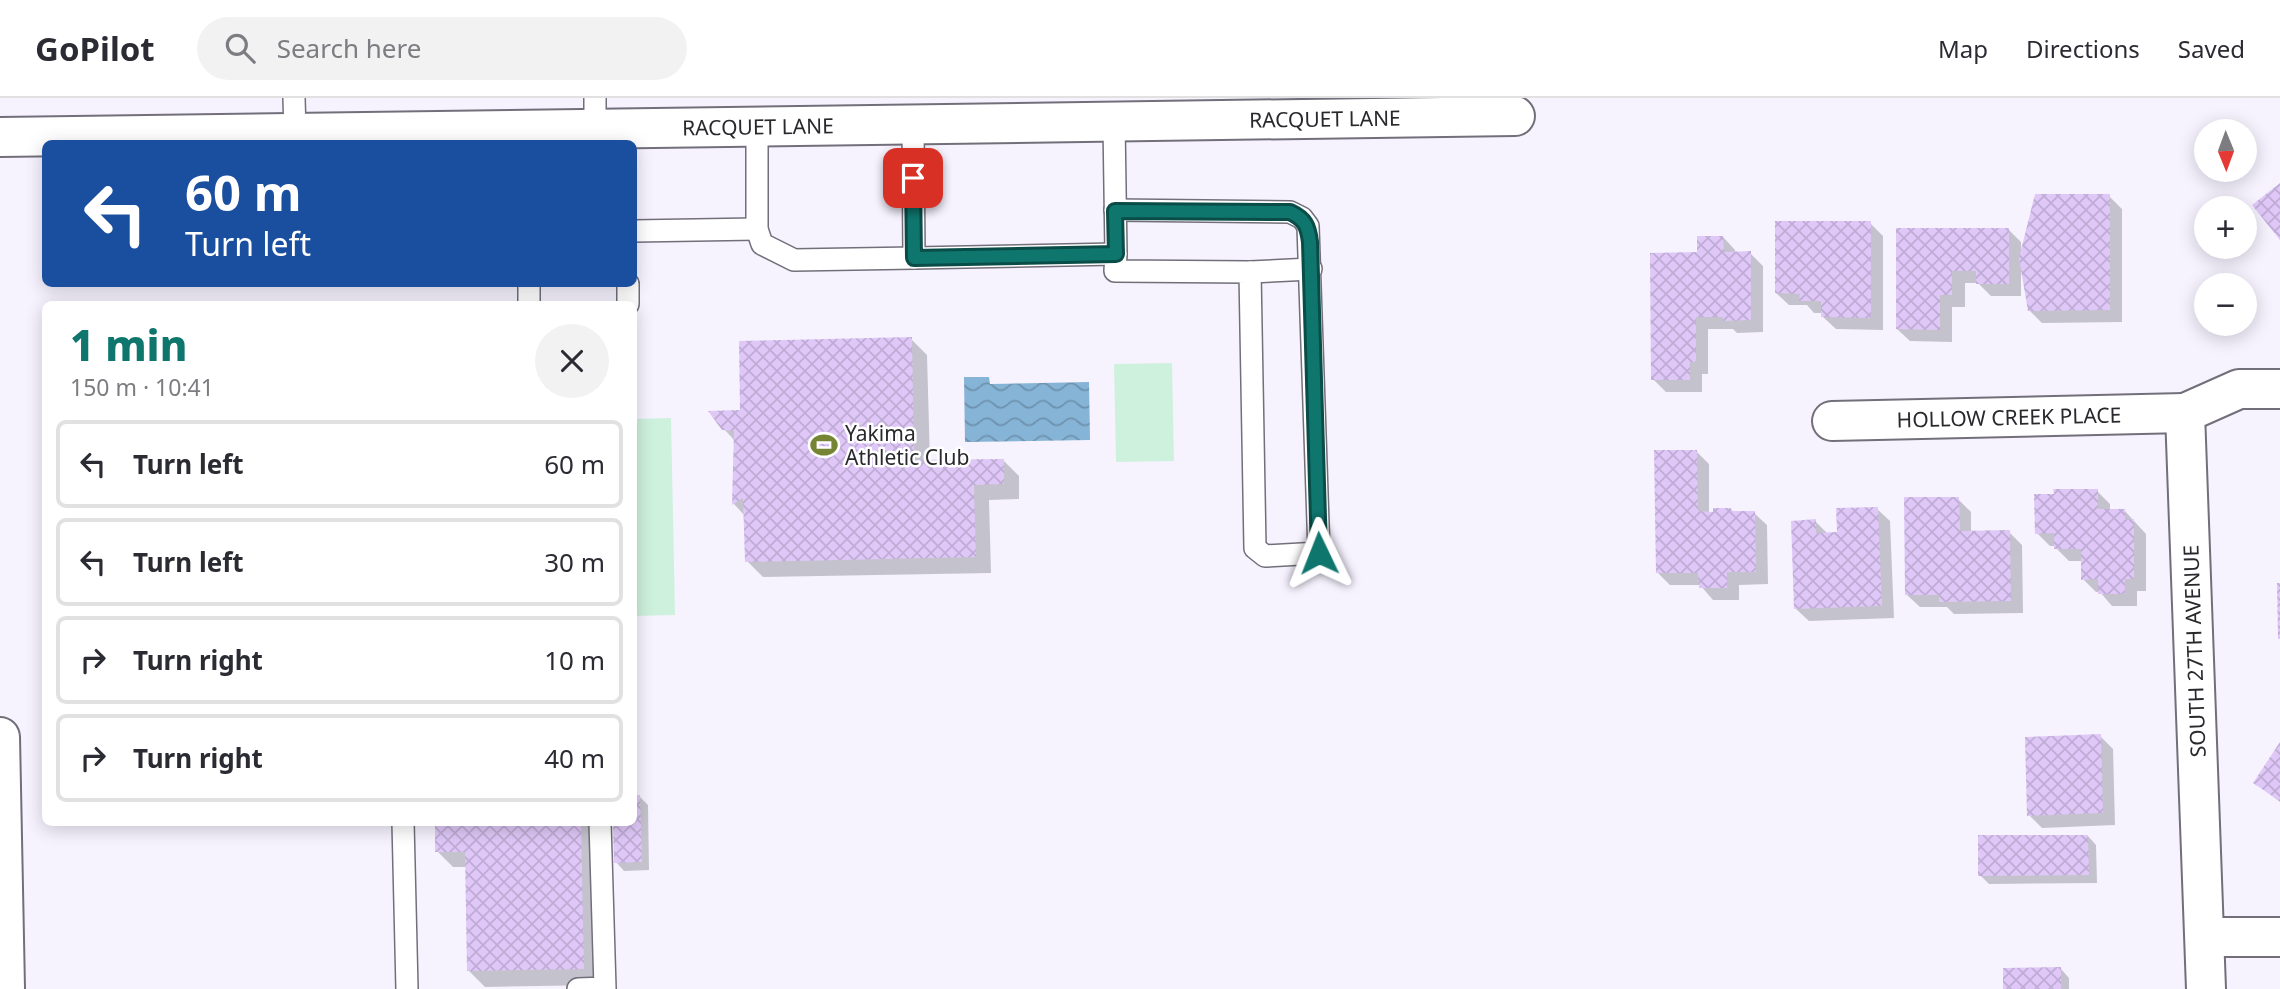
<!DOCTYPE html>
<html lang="en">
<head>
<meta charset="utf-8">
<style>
	body { margin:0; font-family:"Noto Sans",sans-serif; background:#f2f2f3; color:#2b2b33; height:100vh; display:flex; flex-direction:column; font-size:26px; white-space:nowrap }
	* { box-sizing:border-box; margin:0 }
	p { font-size:23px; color:#7c7c81 }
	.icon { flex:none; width:38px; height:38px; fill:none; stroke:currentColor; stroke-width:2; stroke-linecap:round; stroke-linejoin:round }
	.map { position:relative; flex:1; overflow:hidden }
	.panel { position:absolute; left:42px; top:203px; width:595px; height:525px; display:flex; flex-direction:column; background:#fff; border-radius:10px; box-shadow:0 4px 18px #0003 }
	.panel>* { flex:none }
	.top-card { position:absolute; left:42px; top:42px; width:595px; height:147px; border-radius:10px; box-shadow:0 4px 18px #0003; background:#1a4fa0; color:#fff; overflow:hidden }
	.needle { width:46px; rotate:179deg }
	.tools { position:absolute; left:2194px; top:21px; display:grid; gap:14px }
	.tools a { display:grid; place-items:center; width:63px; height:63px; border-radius:50%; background:#fff; box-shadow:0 4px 18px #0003; font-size:35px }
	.pin { position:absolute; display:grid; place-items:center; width:60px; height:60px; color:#fff; margin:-30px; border-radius:14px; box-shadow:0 4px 10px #0006 }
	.me { position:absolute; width:77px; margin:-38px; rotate:358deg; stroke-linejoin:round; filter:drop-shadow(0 0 5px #0008) }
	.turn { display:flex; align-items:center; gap:24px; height:147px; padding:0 28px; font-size:32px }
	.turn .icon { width:91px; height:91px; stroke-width:2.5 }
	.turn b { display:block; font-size:49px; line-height:60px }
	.round { display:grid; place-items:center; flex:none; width:74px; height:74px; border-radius:37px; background:#f2f2f3 }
	.headline { display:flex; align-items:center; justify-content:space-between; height:119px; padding:0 28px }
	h1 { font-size:42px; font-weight:800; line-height:52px; color:#0f766e }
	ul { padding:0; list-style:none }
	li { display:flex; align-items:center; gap:21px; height:88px; margin:0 14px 10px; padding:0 14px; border:4px solid #e1e1e2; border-radius:10px }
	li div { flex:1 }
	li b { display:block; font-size:26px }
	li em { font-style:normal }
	header { display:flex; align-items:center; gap:42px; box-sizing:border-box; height:98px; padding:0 35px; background:#fff; border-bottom:2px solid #e1e1e2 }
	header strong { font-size:33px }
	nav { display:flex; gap:38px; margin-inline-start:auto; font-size:24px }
	.search { width:490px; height:63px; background:#f2f2f3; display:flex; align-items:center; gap:18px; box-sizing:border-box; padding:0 24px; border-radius:38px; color:#7c7c81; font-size:26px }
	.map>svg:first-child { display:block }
	.green { fill:#cef1dd }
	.water { fill:url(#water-waves) }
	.shadow { fill:#0003 }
	.building { fill:url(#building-cross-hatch) }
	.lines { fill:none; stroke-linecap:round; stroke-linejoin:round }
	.lane-casing { stroke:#726f7a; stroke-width:24 }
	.street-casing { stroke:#726f7a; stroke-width:42 }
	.secondary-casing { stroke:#726f7a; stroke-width:42 }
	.lane { stroke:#fff; stroke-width:21 }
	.street { stroke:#fff; stroke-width:38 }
	.secondary { stroke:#fff; stroke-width:38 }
	.route-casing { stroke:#0a4d48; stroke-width:18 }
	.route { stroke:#0f766e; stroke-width:12 }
	.labels { text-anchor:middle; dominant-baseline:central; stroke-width:5; stroke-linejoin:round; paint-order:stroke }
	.street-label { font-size:21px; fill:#29282c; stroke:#fff }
	.poi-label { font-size:21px; fill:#29282c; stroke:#fff; text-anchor:start }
</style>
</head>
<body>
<header>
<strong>GoPilot</strong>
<div class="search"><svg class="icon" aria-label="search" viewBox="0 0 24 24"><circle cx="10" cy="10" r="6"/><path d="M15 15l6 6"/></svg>Search here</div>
<nav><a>Map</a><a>Directions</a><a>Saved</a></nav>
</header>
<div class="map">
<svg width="2280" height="891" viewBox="0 0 2280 891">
	<defs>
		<pattern id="water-waves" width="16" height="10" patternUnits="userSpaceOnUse" patternTransform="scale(1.75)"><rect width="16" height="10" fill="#86b4d6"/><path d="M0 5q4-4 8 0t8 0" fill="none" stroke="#6e92ae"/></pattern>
		<pattern id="building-cross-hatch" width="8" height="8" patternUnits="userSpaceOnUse" patternTransform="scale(1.75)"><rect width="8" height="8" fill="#dfc8f8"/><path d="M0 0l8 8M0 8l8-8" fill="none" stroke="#bfacd5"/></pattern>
	</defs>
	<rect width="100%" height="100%" fill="#f6f3ff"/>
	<g class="green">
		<polygon points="1172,265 1174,363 1116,364 1114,266"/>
		<polygon points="671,320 675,517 634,518 634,321"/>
	</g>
	<polygon class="water" points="964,279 989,279 990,286 1089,284 1090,342 965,344"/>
	<g class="shadow">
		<polygon points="2109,98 2122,111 2122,224 2042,225 2029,212 2021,170 2021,198 1991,198 1978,185 1965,185 1965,209 1952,209 1952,244 1910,243 1897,231 1898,131 2008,131 2021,144 2021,155"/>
		<polygon points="1870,125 1883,138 1883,232 1836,231 1823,219 1823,215 1814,215 1807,207 1789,207 1776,195"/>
		<polygon points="1723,139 1735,152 1735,155 1750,155 1763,168 1763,234 1737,235 1733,231 1708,231 1708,276 1702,276 1702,294 1666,294 1653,281 1699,156"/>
		<polygon points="911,241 927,257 930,364 1003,362 1019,378 1019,401 989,402 991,475 763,479 747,463 745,418 734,406 735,343 724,331 742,314"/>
		<polygon points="1696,353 1709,366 1709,415 1731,411 1734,415 1754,415 1767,427 1768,486 1739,487 1739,502 1713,502 1700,487 1670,487 1657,474"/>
		<polygon points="2097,393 2110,406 2110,413 2124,412 2146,436 2146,493 2137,493 2137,508 2112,508 2100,494 2096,494 2083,481 2083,463 2069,463 2056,450 2056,448 2050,448 2037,435"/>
		<polygon points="1958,401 1971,414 1971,434 2009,434 2022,447 2023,515 1954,516 1947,509 1920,509 1907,497"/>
		<polygon points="1877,411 1890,423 1894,520 1809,523 1796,511 1815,423 1828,436 1839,436"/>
		<polygon points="2100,638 2113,651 2115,727 2042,730 2029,717"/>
		<polygon points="2280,647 2280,704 2255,685"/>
		<polygon points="639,698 648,707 649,772 624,773 616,764 634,724 634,699"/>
		<polygon points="437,724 597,724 599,887 485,889 469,873 467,769 453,769 437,753"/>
		<polygon points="2088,738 2096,747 2097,785 1989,786 1980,777"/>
		<polygon points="2061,871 2069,880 2069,891 2005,891"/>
	</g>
	<g class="building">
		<polygon points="2280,85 2280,142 2252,107"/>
		<polygon points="2035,96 2110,96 2110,212 2028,213 2019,160"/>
		<polygon points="1775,123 1871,123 1871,220 1821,219 1821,203 1799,203 1800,196 1775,195"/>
		<polygon points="1896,130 2009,130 2009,186 1976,186 1976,173 1952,173 1952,197 1940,197 1940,232 1896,231"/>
		<polygon points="1697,138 1723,138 1724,154 1751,153 1751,222 1723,223 1723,219 1696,219 1696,264 1690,264 1690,282 1651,282 1650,155 1697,154"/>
		<polygon points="912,239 914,362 1004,361 1004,386 974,387 976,459 745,464 743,400 732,407 734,333 722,332 708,313 740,312 739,243"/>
		<polygon points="1654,352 1697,352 1698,413 1713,414 1713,410 1731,410 1731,413 1755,413 1756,474 1727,474 1727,490 1699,490 1698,475 1656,475"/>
		<polygon points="2053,391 2098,391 2098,411 2125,411 2125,422 2134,421 2134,481 2125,481 2125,496 2098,496 2098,481 2081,482 2081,451 2054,451 2054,435 2035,436 2034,396 2054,396"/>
		<polygon points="1904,399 1959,399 1960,433 2010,432 2011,503 1939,504 1939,497 1905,497"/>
		<polygon points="1878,409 1882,508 1794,511 1791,423 1816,421 1816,435 1837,434 1836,410"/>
		<polygon points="2277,485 2280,485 2280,541 2278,541"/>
		<polygon points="2101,636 2103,715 2027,718 2025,639"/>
		<polygon points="2280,644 2280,703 2253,685"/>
		<polygon points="634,697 640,697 642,764 614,765 613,724 634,724"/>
		<polygon points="435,724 581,724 584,871 467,873 465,754 435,754"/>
		<polygon points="1978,737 2088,737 2089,777 1978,778"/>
		<polygon points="2061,869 2061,891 2003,891 2003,870"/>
	</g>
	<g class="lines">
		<defs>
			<g id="lane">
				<polyline points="294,0 295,35"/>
				<polyline points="595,0 595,31"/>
				<polyline points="757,29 757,131 762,146 794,162 914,160 913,26"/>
				<polyline points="1115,112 1290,114 1302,120 1308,128 1319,455 1265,458 1255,450 1250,174 1115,173 1116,156"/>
				<polyline points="634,133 757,131"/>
				<polyline points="914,160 1116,156 1114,25"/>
				<polyline points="1250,174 1311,171"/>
				<polyline points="529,186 529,206"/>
				<polyline points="628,186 628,206"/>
				<polyline points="403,724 407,891"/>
				<polyline points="578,891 605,890 600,724"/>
			</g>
			<g id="street">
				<path id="s1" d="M0,39L1515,18"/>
				<path id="s2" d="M1832,323L2185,315"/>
				<polyline points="2205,839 2280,839"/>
				<polyline points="2206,891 2185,315 2239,291 2280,291"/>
			</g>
			<polyline id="secondary" points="0,639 5,891"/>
		</defs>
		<use href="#lane" class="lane-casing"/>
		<use href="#street" class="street-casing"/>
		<use href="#secondary" class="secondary-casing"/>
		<use href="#lane" class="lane"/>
		<use href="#street" class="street"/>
		<use href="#secondary" class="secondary"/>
	</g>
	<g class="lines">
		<defs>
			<path id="route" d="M913,80L914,160L1116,156L1115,113L1290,114C1305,121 1308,128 1310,144L1319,455"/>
		</defs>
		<use href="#route" class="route-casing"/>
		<use href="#route" class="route"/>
	</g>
	<defs>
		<symbol id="stadium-bare" viewBox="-9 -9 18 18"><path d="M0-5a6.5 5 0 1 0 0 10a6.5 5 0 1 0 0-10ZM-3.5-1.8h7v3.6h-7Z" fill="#768534" stroke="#fff" stroke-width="2.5" paint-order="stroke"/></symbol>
	</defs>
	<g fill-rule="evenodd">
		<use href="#stadium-bare" x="805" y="328" width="38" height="38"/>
	</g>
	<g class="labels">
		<g class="street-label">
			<text stroke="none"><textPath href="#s1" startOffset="1325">RACQUET LANE</textPath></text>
			<text stroke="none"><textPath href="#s1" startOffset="758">RACQUET LANE</textPath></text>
			<text stroke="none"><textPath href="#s2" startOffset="177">HOLLOW CREEK PLACE</textPath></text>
			<text transform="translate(2194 553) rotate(-92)">SOUTH 27TH AVENUE</text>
		</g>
		<g class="poi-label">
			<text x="845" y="335">Yakima<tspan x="845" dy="24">Athletic Club</tspan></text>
		</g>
	</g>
</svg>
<div class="tools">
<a><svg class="needle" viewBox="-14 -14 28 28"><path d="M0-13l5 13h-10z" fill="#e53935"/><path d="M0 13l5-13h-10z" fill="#7c7c81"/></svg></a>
<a>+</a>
<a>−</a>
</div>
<div class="pin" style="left:913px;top:80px;background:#d93025"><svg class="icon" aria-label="arrive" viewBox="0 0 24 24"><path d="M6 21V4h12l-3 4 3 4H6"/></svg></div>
<svg class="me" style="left:1319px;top:455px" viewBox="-20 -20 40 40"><path d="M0-17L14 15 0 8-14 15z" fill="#0f766e" stroke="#fff" stroke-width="4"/></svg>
<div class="top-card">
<div class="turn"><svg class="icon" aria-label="left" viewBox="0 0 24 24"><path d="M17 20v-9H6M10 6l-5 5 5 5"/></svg><div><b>60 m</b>Turn left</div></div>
</div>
<section class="panel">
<div class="headline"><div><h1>1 min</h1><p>150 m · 10:41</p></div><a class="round"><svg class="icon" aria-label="close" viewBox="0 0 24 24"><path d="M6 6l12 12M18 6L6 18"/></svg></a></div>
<ul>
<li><svg class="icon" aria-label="left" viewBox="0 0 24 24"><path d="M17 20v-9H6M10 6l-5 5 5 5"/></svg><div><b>Turn left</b></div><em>60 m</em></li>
<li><svg class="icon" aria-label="left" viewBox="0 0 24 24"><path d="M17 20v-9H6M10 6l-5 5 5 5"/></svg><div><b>Turn left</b></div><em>30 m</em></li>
<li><svg class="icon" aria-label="right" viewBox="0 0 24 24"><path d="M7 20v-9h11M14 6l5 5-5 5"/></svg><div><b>Turn right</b></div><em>10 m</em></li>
<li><svg class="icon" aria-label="right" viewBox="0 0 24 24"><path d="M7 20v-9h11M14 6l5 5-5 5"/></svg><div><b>Turn right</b></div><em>40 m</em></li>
</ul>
</section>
</div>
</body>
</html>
